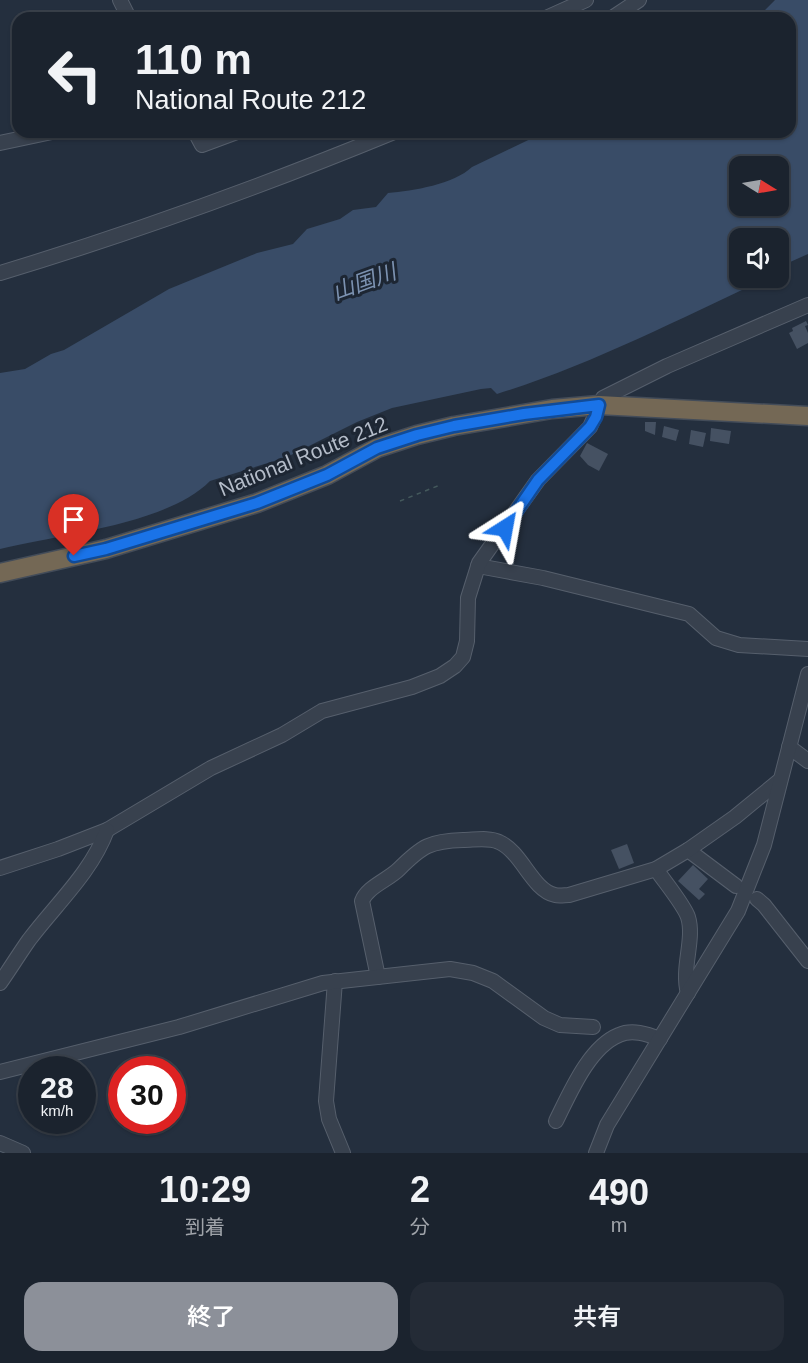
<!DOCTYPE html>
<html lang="ja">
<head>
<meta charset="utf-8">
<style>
	body { margin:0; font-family:Arial,"Noto Sans JP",sans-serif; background:#242b36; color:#f1f3f6; height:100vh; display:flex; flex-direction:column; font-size:22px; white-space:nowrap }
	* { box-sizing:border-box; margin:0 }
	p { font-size:20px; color:#a0a4aa }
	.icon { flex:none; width:33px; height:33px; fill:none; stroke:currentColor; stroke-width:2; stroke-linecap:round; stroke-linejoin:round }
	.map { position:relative; height:1153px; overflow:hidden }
	.details { display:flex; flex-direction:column; background:#1b232e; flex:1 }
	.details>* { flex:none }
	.hud { position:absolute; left:12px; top:12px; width:784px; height:126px; border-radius:18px; box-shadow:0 2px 4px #0004,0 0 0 2px #39404a; background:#1b232e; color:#f1f3f6; overflow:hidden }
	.needle { width:39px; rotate:101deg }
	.buttons { position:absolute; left:729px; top:156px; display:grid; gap:12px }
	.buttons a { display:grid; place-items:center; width:60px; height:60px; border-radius:12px; background:#1b232e; box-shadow:0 2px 4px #0004,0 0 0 2px #39404a; font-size:30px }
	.speed { position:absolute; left:18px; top:1056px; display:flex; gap:12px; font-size:30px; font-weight:700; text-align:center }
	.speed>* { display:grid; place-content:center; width:78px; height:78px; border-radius:50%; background:#1b232e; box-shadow:0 2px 4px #0004,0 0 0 2px #39404a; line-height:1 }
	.speed small { font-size:15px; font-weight:400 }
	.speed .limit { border:9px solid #d22; background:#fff; color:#111 }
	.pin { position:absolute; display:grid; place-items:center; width:51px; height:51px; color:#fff; margin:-62px -26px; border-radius:50% 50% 50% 0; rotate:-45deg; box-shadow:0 0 6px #0007 }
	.pin .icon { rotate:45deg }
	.me { position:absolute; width:66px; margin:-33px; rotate:34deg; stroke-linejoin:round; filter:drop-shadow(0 0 4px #0008) }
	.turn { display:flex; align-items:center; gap:21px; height:126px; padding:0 24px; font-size:27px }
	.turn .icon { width:78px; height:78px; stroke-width:2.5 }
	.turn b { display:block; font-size:42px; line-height:51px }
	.eta { display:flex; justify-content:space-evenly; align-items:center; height:102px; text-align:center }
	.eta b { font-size:36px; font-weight:600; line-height:42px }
	.action { display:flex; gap:12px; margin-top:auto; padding:12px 24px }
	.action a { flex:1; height:69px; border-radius:18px; background:#8c9099; color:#fff; font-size:24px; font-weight:600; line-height:69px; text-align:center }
	.action a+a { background:#242b36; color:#f1f3f6 }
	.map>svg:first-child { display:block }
	.water { fill:#394c67; fill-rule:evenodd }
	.building { fill:#455162 }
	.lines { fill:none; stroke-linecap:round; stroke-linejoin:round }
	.minor-casing { stroke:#565f6c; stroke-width:16 }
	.highway-casing { stroke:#434c59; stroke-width:21 }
	.path { stroke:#44595c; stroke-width:1.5; stroke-dasharray:4.5 4.5; stroke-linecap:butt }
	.minor { stroke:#38414e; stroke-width:14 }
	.highway { stroke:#746855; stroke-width:18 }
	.route-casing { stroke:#114b97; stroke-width:15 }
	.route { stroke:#1a73e8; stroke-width:10 }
	.labels { text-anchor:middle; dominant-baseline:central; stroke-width:6; stroke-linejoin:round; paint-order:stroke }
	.street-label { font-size:21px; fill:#b4bcc9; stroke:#1d2633 }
	.water-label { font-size:22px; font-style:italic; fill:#7c92b1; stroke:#1d2633 }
</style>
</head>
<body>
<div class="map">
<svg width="808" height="1153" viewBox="0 0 808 1153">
	<rect width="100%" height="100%" fill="#242f3e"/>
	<path class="water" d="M775,0H808V254L779,267L778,238H740V278H768C679,319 591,365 497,394L491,388L481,389L392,408L357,422L287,457L210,481C166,525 60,534 0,549V373L25,369L51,354L64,350L169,289L257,253L293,244L307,229L340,219L353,210L376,207L388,193C413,191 454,184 472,167L545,132H790V18H757ZM740,166H778V206H740Z"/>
	<g class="building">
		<polygon points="806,321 808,325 805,326 808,333 808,343 797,349 789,333 793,331 792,328"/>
		<polygon points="645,422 656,422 655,435 645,431"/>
		<polygon points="664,426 679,430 676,441 662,437"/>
		<polygon points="711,428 731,431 729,444 710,441"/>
		<polygon points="691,430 706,433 703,447 689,444"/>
		<polygon points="587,443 608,454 599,471 588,465 580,456"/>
		<polygon points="627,844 634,863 619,869 611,850"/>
		<polygon points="693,865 708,879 699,889 705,894 699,900 678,881"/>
	</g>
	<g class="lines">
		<defs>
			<g id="minor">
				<polyline points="120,0 129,18"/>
				<polyline points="546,18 586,0"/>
				<polyline points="612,18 639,0"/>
				<polyline points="195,132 202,145 237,132"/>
				<polyline points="0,143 52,132"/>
				<path d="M0,273C133,233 265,185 394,132"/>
				<polyline points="478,566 543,578 689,614 716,638 739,645 808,649"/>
				<polyline points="789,747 808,761"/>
				<polyline points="688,850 736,886"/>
				<polyline points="0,868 58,849 107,830 211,768 282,735 322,711 412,687 440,676 455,666 463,657 467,641 468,598 479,563 538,480 590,427 603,398 667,366 808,305"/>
				<path d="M656,869C664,881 684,905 688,917C695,939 681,968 688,993"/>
				<polyline points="757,899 764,905 808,961"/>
				<path d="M378,977L362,901C367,887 388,880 399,869C422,846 430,841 463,840C474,840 489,837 499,842C522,852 532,890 555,895C559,896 565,895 569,895L656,869L688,850L735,817L779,781"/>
				<polyline points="335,981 326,1101 329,1119 343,1153"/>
				<path d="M0,983C10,969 19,954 29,940C56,904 91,873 107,830"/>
				<polyline points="0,1072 179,1027 323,983 450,969 473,973 493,981 544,1018 560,1025 593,1027"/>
				<path d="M556,1121C570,1093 589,1047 619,1035C632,1029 647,1034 660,1039"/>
				<polyline points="0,1143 23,1153"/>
				<polyline points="596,1153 607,1125 738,911 764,845 808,674"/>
			</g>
			<polyline id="highway" points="0,573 106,549 257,503 327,475 377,448 417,435 454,426 552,409 599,405 808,416"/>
		</defs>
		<use href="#minor" class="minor-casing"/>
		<use href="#highway" class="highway-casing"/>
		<polyline class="path" points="400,501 440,485"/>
		<use href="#minor" class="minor"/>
		<use href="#highway" class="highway"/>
	</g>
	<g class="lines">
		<defs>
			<polyline id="route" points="74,556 106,549 257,503 327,475 377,448 417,435 454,426 524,414 599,405 596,417 590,427 538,480 505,528"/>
		</defs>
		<use href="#route" class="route-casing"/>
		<use href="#route" class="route"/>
	</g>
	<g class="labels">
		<g class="street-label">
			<text transform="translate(303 456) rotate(-22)">National Route 212</text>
		</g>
		<g class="water-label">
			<text transform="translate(364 282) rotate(-20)">山国川</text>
		</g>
	</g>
</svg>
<div class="buttons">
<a><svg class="needle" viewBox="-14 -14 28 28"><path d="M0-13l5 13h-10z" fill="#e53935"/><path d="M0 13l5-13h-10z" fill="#a0a4aa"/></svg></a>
<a><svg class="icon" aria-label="sound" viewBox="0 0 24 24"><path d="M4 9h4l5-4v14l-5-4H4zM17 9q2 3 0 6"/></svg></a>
</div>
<div class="speed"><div>28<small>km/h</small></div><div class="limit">30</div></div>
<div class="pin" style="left:74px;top:556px;background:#d93025"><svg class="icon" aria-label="arrive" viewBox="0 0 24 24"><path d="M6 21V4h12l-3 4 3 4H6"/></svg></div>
<svg class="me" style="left:505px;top:528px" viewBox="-20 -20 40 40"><path d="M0-17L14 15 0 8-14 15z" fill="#1a73e8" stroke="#fff" stroke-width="4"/></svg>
<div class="hud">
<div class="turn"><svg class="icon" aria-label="left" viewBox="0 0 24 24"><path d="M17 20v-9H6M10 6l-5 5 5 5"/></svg><div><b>110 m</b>National Route 212</div></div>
</div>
</div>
<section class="details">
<div class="eta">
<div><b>10:29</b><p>到着</p></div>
<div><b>2</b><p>分</p></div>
<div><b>490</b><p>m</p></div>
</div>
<div class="action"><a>終了</a><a>共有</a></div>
</section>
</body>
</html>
